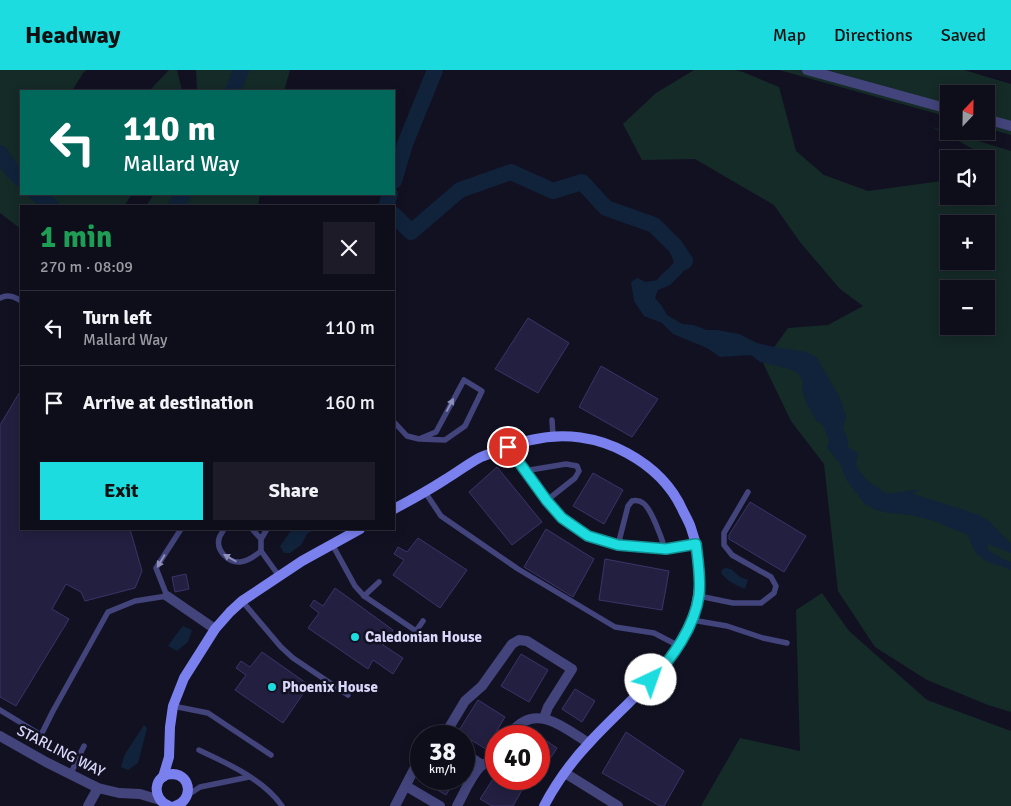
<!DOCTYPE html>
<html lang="en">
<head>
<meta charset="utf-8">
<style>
	body { margin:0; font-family:Signika,sans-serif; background:#1c1b27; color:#f1f3f6; height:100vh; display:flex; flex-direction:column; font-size:19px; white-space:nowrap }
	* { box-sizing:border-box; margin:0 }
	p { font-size:16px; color:#9b9ca2 }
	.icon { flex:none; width:28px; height:28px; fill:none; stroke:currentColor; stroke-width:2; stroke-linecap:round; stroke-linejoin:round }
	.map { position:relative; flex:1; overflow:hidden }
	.sheet { position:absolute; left:20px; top:135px; width:375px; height:325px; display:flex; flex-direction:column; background:#0e0d1a; border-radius:0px; box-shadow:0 2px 12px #0003,0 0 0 1px #2e2d39 }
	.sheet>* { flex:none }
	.banner { position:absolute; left:20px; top:20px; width:375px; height:105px; border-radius:0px; box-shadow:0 2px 12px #0003,0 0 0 1px #2e2d39; background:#00695c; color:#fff; overflow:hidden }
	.needle { width:32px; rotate:22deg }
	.controls { position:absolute; left:940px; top:15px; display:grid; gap:10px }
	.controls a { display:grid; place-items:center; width:55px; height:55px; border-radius:0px; background:#0e0d1a; box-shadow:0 2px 12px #0003,0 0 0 1px #2e2d39; font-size:25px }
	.speed { position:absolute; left:410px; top:655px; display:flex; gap:10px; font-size:25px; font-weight:700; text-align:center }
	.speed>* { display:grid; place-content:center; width:65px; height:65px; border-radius:50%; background:#0e0d1a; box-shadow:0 2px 12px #0003,0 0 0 1px #2e2d39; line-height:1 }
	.speed small { font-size:12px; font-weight:400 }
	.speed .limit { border:8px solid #d22; background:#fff; color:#111 }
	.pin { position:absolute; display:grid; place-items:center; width:42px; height:42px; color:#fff; margin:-21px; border:2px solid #fff; border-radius:50%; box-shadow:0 1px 5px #0007 }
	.me { position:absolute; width:55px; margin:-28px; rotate:42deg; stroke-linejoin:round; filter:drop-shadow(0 0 4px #0008) }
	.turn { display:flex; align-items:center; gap:18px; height:105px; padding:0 20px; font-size:22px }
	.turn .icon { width:65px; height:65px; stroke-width:2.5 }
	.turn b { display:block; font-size:35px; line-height:42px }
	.round { display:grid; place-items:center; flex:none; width:52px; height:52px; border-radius:0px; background:#1c1b27 }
	.headline { display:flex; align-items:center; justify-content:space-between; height:85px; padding:0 20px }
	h1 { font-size:30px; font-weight:700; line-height:38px; color:#1e9e55 }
	.primary-button { display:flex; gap:10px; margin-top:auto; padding:10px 20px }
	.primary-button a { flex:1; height:58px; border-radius:0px; background:#1ddcdf; color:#111; font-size:20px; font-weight:700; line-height:58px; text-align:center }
	.primary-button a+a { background:#1c1b27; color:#f1f3f6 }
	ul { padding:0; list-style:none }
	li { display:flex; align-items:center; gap:15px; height:75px; padding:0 20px; border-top:1px solid #2e2d39 }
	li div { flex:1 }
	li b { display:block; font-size:19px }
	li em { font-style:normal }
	header { display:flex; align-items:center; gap:30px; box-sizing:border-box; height:70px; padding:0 25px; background:#1ddcdf; color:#111 }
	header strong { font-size:24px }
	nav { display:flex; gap:28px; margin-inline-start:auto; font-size:18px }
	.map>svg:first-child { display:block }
	.green { fill:#152b28; fill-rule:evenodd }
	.water { fill:#10233b }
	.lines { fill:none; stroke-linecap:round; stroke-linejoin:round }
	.river { stroke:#10233b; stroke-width:16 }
	.building { fill:#231f40; stroke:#3a3469 }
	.lane { stroke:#42447b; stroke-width:5.5 }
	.street { stroke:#42447b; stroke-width:10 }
	.secondary { stroke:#7a81ee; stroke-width:10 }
	.oneway { fill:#8d8eba }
	.route-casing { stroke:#138f91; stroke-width:12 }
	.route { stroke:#1ddcdf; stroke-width:9 }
	.poi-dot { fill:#1ddcdf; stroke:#121122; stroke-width:2 }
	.labels { text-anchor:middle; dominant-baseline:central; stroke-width:5; stroke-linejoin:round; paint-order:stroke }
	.poi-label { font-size:15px; font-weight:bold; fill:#d8d7fa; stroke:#121122; text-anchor:start }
	.street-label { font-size:15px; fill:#d8d7fa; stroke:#121122 }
</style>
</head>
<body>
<header>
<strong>Headway</strong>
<nav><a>Map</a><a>Directions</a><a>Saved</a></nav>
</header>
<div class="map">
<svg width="1011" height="736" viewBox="0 0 1011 736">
	<rect width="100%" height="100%" fill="#121122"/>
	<g class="green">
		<polygon points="0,0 86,0 83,3 72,21 21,21 21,124 132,124 124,136 21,136 21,159 0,143"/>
		<polygon points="169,0 177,0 182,21 149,21"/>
		<polygon points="196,0 290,0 284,21 197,21"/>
		<path d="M694,0H735L743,2L779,17L796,81L824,105L868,121L949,110V126H986V89H977V81L932,57L1011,81V642L988,635L927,610L875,577L838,521L824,394L791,351L763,293L788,258L828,255L863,236L840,219L800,172L774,135L695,89L642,90L623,54L656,23ZM949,154H986V191H949ZM949,219H986V256H949Z"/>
		<polygon points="779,0 964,0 1011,14 1011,65 986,58 986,24 949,24 949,47"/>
		<polygon points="154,124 260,124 258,136 146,136"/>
		<polygon points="822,523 849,561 927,630 1011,661 1011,736 701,736 740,668 800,681 796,540"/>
	</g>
	<g class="water">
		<path d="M675,172L681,174L693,188L683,202L670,215L658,220L655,228L661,235L667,245L682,254L693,255L707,260H717L739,264L757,273L774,277L807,282L817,288L840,328L846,346L843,359L847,366L848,377L858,383L856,395L860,402L869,412L887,424L919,419L913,424L948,435L962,439L979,445L990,452L1011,474V483L987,474L988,480L1001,488L1011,492V500L986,491L976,483L967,464L952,459L935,451L911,445L889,443L876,440L865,434L847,411L840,394L827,377L829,371L823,355L817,351L806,333L802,320L803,312L799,304L790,299L760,292L751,285L720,287L707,278L673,264L662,253L644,246L634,231L631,212L637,208L646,212L657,210C662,203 669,199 674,192L670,183Z"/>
		<polygon points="295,459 315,459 307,464 301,475 290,483 284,483 280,476 290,462"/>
		<path d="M725,498L731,499L740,507L748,510L745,519C735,515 727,511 721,503L722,500Z"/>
		<polygon points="183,556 192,560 188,572 177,581 168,576 175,566"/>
		<polygon points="144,655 147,658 138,693 128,700 121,697 125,684"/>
	</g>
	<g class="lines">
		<g class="river">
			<polyline points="233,21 241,0"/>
			<polyline points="0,83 10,98 21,109"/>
			<polyline points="394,111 405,74 435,0"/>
			<polyline points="37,124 51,136"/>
			<polyline points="176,136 183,124"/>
			<polyline points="386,136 390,124"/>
			<polyline points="394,145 411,162 460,120 511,102 553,121 582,112 606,138 654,155 675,176 685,191 684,192"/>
		</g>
	</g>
	<g class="building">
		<polygon points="528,248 569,273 538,323 495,299"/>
		<polygon points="601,296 658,329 632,367 579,337"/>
		<polygon points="21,320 21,459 130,459 142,501 135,518 85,531 81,522 66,514 52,539 69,549 16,636 0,627 0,355"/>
		<polygon points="497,397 542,452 512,475 469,422"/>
		<polygon points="593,403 623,420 604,454 573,436"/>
		<polygon points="750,432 806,466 784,502 729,469 729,465"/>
		<polygon points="546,459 594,489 573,527 524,497"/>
		<polygon points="418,468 467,500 440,538 393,505 404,490 394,484 398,477 407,482"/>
		<polygon points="605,489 669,501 662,540 599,530"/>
		<polygon points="186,504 189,519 175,522 172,507"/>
		<polygon points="335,518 393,560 383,575 403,588 393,604 373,590 368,599 308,558 319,543 310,536 314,530 323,536"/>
		<polygon points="262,582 309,615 283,653 235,620 246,605 236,598 241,591 250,597"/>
		<polygon points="521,584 548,600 529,632 501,616"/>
		<polygon points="575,619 595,631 582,652 562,639"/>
		<polygon points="478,630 505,647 486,679 458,662"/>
		<polygon points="626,662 684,701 664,736 660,736 602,703"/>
		<polygon points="539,666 557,678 539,706"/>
		<polygon points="419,709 456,709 446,725"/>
		<polygon points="493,709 502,709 522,720 513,736 492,736 480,729"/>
	</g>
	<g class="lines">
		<g class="lane">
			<path d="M0,228C7,224 15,227 21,231"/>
			<polyline points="552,350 553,366"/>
			<polyline points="394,352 407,366 419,369 445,370 465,356 482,321 464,310 436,362 419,369"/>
			<polyline points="524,401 566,394 577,396 579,401 575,408 546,431"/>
			<polyline points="425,422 441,446 518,499 615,557 654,563 679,576"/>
			<path d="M224,459C223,462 219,466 219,469C216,481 229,493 240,492C248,491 255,486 261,481"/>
			<polyline points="252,459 261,469"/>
			<polyline points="267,459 261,469 261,481 279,506"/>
			<polyline points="332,474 355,516 364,526 416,561 423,551"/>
			<path d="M618,475L628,436L632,431C636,430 639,430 643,433C651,438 662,469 665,479"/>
			<polyline points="364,526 379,512"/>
			<polyline points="699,526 733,533 761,533 774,523 776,516 771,507 732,485 724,475 724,463 748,422"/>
			<polyline points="242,531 281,577 293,588 348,625"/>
			<polyline points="692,550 727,556 763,568 787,573"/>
			<polyline points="173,636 208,643 271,685"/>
			<polyline points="0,640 41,665 53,641 108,542 135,531 167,526 156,498 181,459"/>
			<path d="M199,680C227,693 264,710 282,736"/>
			<polyline points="70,705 84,676"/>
			<polyline points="188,725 200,717 249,707"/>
		</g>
		<g class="street">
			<polyline points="807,0 949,39"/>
			<polyline points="986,49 1011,56"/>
			<polyline points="508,377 547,431 562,448 588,466 618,475 665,479 696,474"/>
			<polyline points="167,526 215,559"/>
			<polyline points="0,666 46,692 98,718 119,723 140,724 160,730"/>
			<polyline points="444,666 465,631 482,616 512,574 519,570 527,571 572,599 548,637 544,648"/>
			<path d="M509,666C533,630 562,657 589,673"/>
			<polyline points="464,683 482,695"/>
			<polyline points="565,703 618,736"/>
			<polyline points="406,716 440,736"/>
			<polyline points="88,736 98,718"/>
			<polyline points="395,736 421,686"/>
			<path d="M457,736C464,723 470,708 480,697C485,692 492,692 496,686"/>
		</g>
		<g class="secondary">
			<path d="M394,439C411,430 429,420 446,409C458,402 469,393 481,387C488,384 496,382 503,380C512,376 522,372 531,370C564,362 598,367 627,383C651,396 672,416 683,441C686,447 689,452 691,458C701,486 703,524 691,551C670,600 626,633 590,672C572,691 556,713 544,736"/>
			<polyline points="163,707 169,687 170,657 173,636 184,608 215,559 230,542 242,531 302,491 360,459"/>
			<path d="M169,736C151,729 153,704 173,704C192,705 193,731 175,736"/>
		</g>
	</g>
	<defs><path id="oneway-solid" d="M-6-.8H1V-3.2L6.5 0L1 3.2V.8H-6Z" transform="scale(1.25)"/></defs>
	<g class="oneway">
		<use href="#oneway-solid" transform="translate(450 335) rotate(-62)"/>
		<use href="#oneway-solid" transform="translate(230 488) rotate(-150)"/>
		<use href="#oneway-solid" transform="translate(161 491) rotate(121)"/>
	</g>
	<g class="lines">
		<defs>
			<path id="route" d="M508,377L547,431L562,448L588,466L618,475L666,479L696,474C698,491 701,509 699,525C695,556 672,589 651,610"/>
		</defs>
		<use href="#route" class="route-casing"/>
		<use href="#route" class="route"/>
	</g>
	<g class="poi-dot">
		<circle cx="355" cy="567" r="5"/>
		<circle cx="272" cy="617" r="5"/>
	</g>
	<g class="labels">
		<g class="poi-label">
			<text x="365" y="567">Caledonian House</text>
			<text x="282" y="617">Phoenix House</text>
		</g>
		<g class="street-label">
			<text transform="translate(61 681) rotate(27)">STARLING WAY</text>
		</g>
	</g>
</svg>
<div class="controls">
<a><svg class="needle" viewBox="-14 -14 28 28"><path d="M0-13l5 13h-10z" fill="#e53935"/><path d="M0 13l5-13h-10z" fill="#9b9ca2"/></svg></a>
<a><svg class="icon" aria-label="sound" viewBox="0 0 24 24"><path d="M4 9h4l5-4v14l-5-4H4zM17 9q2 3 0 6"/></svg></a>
<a>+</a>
<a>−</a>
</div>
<div class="speed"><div>38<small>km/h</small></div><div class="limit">40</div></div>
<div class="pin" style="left:508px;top:377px;background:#d93025"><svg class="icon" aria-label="arrive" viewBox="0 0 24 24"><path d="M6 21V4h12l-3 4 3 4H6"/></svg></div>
<svg class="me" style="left:651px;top:610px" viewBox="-20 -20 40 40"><circle r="19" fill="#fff"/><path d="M0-13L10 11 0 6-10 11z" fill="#1ddcdf"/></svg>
<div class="banner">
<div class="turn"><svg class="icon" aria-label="left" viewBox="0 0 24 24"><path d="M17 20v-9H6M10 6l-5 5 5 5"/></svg><div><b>110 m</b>Mallard Way</div></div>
</div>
<section class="sheet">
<div class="headline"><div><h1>1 min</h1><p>270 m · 08:09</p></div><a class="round"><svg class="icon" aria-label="close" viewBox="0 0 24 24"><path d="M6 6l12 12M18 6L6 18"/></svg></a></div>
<ul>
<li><svg class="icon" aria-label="left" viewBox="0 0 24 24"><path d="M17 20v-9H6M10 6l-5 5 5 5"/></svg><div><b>Turn left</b><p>Mallard Way</p></div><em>110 m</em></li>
<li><svg class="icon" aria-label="arrive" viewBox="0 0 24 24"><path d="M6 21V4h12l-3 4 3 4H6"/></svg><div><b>Arrive at destination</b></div><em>160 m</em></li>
</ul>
<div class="primary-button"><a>Exit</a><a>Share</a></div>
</section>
</div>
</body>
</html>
